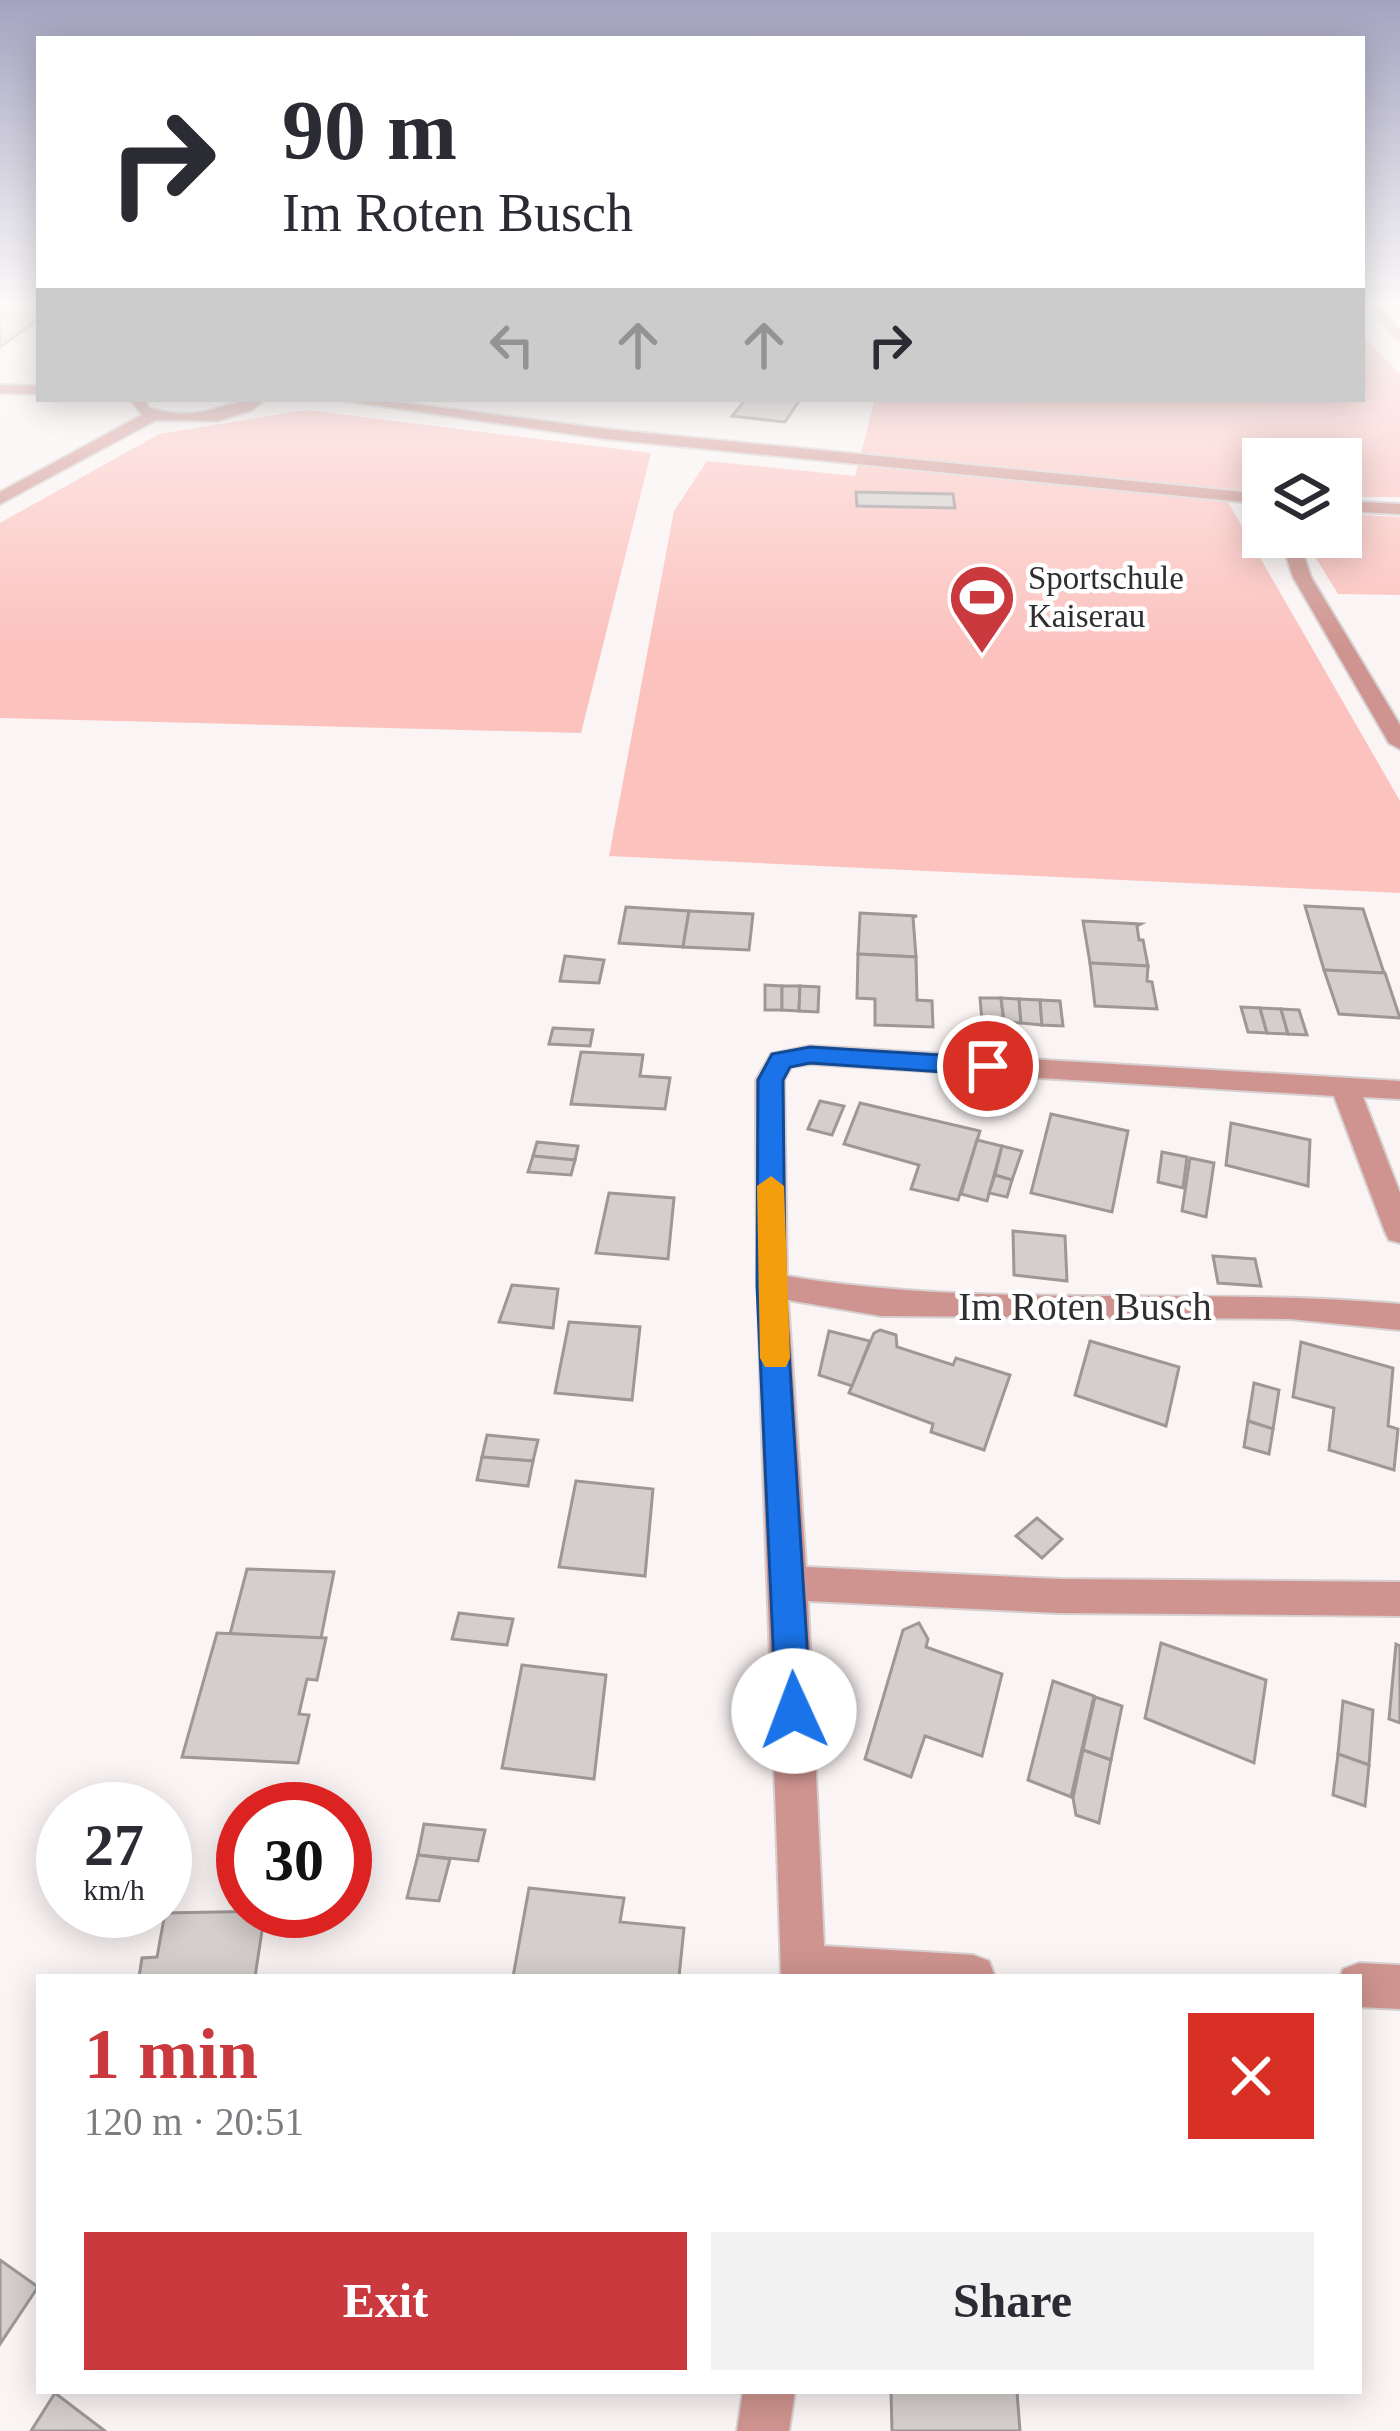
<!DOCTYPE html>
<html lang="en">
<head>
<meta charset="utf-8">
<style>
	body { margin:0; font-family:Georgia,serif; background:#f2f2f3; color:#2b2b33; height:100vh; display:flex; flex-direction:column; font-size:45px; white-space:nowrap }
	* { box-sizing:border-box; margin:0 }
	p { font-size:39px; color:#7c7c81 }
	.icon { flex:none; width:66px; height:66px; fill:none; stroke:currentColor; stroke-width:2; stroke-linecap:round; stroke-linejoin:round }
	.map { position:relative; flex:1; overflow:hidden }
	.side { position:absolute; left:36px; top:1974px; width:1326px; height:420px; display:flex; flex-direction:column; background:#fff; border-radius:0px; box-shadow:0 6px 30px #0003 }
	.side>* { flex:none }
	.guide { position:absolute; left:36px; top:36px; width:1329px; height:366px; border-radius:0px; box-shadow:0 6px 30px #0003; background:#fff; color:#2b2b33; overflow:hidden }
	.buttons { position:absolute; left:1242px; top:438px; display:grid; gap:24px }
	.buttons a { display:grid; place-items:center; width:120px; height:120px; border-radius:0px; background:#fff; box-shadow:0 6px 30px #0003; font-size:60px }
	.speed { position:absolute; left:36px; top:1782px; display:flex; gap:24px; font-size:60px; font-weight:700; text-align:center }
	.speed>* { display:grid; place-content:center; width:156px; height:156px; border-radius:50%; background:#fff; box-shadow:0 6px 30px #0003; line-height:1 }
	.speed small { font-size:30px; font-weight:400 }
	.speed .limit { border:18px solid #d22; background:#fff; color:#111 }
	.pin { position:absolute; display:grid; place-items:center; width:102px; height:102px; color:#fff; margin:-51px; border:6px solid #fff; border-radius:50%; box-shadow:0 3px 12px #0007 }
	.me { position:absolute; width:132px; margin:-66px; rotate:358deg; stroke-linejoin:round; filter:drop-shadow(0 0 9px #0008) }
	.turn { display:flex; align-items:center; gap:42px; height:252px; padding:0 48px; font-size:54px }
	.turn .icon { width:156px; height:156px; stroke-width:2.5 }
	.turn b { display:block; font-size:84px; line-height:102px }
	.lanes { display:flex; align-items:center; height:114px; padding:0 48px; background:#0003; justify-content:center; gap:60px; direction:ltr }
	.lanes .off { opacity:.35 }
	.round { display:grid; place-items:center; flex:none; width:126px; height:126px; border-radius:0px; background:#f2f2f3 }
	.overview { display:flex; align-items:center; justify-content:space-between; height:204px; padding:0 48px }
	h1 { font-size:72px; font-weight:800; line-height:90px; color:#c9393e }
	.primary-button { display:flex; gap:24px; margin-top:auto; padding:24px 48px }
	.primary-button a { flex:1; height:138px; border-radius:0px; background:#c9393e; color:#fff; font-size:48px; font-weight:800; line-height:138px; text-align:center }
	.primary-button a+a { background:#f2f2f3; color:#2b2b33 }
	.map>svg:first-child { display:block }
	.green { fill:#fcc2be }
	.building { fill:#d4cecd; stroke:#9d9797; stroke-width:3 }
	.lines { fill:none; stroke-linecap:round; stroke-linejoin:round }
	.minor-casing { stroke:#d6d0d0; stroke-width:4 }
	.tertiary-casing { stroke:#d6d0d0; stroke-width:4 }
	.minor { fill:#cf948f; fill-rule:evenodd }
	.tertiary { fill:#cf948f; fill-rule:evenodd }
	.route { fill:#1a73e8; stroke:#114b97; stroke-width:3 }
	.slow { fill:#f59e0b }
	.labels { text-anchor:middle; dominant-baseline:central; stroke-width:9; stroke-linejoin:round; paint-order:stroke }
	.far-poi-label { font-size:33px; fill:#302e2e; stroke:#fff; text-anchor:start }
	.street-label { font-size:39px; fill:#302e2e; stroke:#fff }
</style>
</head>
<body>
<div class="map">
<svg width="1400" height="2431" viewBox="0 0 1400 2431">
	<rect width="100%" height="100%" fill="#fbf4f4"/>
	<g class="green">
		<polygon points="1362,335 1400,374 1400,497 1341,497 1341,459 1263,459 1263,491 1220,488 1400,801 1400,893 609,856 674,511 707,461 855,476 875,399 1362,399"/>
		<polygon points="306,410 651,453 581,733 0,718 0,523 159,434"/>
		<polygon points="1341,514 1400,517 1400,595 1338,594 1303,537 1341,537"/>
	</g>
	<g class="building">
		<polygon points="0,313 39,314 39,319 0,347"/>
		<polygon points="0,313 39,314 39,319 0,347"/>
		<polygon points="746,399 779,399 799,401 785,422 732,416"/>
		<polygon points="856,492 953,494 955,508 857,506"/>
		<polygon points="1305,906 1363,909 1384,973 1324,970"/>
		<polygon points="626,907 689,911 683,947 619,943"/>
		<polygon points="689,911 753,914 749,950 683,947"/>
		<polygon points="860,913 917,916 913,917 916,957 858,954"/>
		<polygon points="1083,921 1141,924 1137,926 1139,940 1143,940 1148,966 1090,963"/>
		<polygon points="858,954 916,957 917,1000 932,1001 933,1027 875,1025 875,999 857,998"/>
		<polygon points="565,956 604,960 599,983 560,981"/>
		<polygon points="1090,963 1148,966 1147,981 1152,982 1157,1009 1095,1006"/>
		<polygon points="1324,970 1385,973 1400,1018 1339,1014"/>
		<polygon points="765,985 782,986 782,1010 765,1010"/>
		<polygon points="782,986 800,986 799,1011 782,1010"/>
		<polygon points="800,986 819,987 818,1012 799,1011"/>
		<polygon points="980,998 1001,998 1004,1022 982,1021"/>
		<polygon points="1001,998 1019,999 1021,1023 1004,1022"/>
		<polygon points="1019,999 1040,1000 1042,1025 1021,1023"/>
		<polygon points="1040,1000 1060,1001 1063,1026 1042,1025"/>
		<polygon points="1241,1007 1260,1008 1267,1033 1248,1032"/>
		<polygon points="1260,1008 1281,1009 1288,1034 1267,1033"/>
		<polygon points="1281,1009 1299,1010 1307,1035 1288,1034"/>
		<polygon points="553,1028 593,1030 590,1046 549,1044"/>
		<polygon points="581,1052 643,1055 640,1076 670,1078 665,1109 571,1104"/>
		<polygon points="820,1101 844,1106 832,1135 808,1129"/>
		<polygon points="860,1103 980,1131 958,1200 911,1189 919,1165 844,1144"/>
		<polygon points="1051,1114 1128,1131 1112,1212 1031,1193"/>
		<polygon points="1231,1123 1310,1140 1308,1186 1226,1165"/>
		<polygon points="977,1140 1002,1146 987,1201 961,1194"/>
		<polygon points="537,1142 578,1146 575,1160 533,1156"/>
		<polygon points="1002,1146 1022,1151 1012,1180 995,1175"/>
		<polygon points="1162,1152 1187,1157 1183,1188 1158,1182"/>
		<polygon points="533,1156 575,1160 571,1175 528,1172"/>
		<polygon points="1190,1158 1214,1163 1206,1217 1182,1211"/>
		<polygon points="995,1175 1012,1180 1007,1197 989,1193"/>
		<polygon points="609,1193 674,1198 668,1259 596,1253"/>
		<polygon points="1013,1231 1065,1236 1067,1281 1014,1275"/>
		<polygon points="1213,1256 1255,1259 1261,1286 1218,1283"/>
		<polygon points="512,1285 558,1289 553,1328 499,1322"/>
		<polygon points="569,1322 640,1327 632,1400 555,1393"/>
		<polygon points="880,1330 896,1335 897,1347 953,1365 956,1358 1010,1375 984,1450 931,1432 933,1424 849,1393 874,1333"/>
		<polygon points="829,1331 870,1341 852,1386 819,1375"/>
		<polygon points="1090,1341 1179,1367 1166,1426 1075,1395"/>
		<polygon points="1301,1342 1393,1368 1388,1426 1398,1429 1394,1470 1329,1450 1334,1408 1293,1397"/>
		<polygon points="1254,1383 1279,1390 1273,1429 1248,1421"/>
		<polygon points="1248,1421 1273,1429 1269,1454 1244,1447"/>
		<polygon points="487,1435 538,1440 533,1461 482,1457"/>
		<polygon points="482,1457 533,1461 528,1486 477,1480"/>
		<polygon points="576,1481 653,1489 645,1576 559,1567"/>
		<polygon points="1037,1518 1062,1539 1042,1558 1016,1536"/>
		<polygon points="247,1569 334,1572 321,1638 230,1634"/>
		<polygon points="459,1613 513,1619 507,1645 452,1639"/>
		<polygon points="919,1623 928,1639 926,1647 1002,1674 982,1756 925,1736 911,1777 865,1759 903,1630"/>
		<polygon points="217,1633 326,1638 317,1680 307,1679 299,1714 309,1715 298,1763 182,1757"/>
		<polygon points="1161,1643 1266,1680 1254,1763 1145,1718"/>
		<polygon points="1396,1644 1400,1646 1400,1723 1389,1719"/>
		<polygon points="522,1665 606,1675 594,1779 502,1768"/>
		<polygon points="1053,1681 1094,1696 1071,1797 1028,1780"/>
		<polygon points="1095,1697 1122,1706 1111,1760 1083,1750"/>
		<polygon points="1343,1701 1373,1710 1369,1765 1338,1754"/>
		<polygon points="1083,1750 1111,1760 1099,1823 1076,1815 1073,1798"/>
		<polygon points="1338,1754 1369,1765 1365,1806 1333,1795"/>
		<polygon points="424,1824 485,1830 478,1861 418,1855"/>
		<polygon points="418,1855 450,1859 439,1901 407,1898"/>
		<polygon points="529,1888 624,1898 620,1922 684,1928 679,1977 513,1977"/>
		<polygon points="265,1911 255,1977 139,1977 142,1958 157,1957 165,1913"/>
		<polygon points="0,2260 38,2287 0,2344"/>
		<polygon points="891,2391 1017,2392 1020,2431 892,2431"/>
		<polygon points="55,2393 105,2431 31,2431"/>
	</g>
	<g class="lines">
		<defs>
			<g id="minor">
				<polygon points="1366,306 1379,306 1400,330 1400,342"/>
				<polygon points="0,385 39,386 39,394 0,393"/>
				<polygon points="332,399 373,399 605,429 1263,494 1263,504 605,439"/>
				<polygon points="1341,501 1400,504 1400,514 1341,511"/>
				<polygon points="1280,537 1298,537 1311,577 1400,725 1400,749 1389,743 1293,577"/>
				<path d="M810,1046L1400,1081V1099L1363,1097L1400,1193V1243L1389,1240L1385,1232L1334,1096L810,1064L791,1067L784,1080L787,1276C988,1310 1196,1286 1400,1304V1330L1290,1319L881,1316L788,1300L806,1567L1059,1579L1400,1582V1616L1059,1613L808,1601L824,1946L973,1955L989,1961L995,1977H781C773,1678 755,1379 756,1080L771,1054Z"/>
				<polygon points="1359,1963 1400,1965 1400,2009 1359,2007 1359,1977 1340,1977 1343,1969"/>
				<polygon points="743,2391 795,2391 789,2431 737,2431"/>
			</g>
			<path id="tertiary" d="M130,399H144L149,408C205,425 221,399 266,399L252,410L218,421L156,420L0,504V492L142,415Z"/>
		</defs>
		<use href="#minor" class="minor-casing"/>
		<use href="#tertiary" class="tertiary-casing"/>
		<use href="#minor" class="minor"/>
		<use href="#tertiary" class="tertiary"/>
	</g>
	<linearGradient id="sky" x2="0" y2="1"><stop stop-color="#a3a3c0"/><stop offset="0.47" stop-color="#fdfafa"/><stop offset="1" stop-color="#fdfafa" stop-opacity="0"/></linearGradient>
	<rect width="1400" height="647" fill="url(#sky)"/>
	<polygon class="route" points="810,1047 988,1058 1001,1066 988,1075 810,1063 790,1067 783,1080 785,1286 811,1711 806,1723 794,1728 781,1723 776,1711 757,1286 758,1080 772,1054"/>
	<polygon class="slow" points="771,1176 784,1186 790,1358 786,1367 765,1367 760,1358 757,1186"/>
	<defs>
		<symbol id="stadium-pin" viewBox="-11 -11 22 30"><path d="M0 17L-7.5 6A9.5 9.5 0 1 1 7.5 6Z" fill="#c9393e" stroke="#fff"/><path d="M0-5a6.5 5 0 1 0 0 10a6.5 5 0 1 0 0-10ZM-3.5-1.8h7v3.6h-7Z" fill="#fff"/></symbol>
	</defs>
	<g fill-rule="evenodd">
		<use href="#stadium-pin" x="944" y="559" width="76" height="104"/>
	</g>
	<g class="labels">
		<g class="far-poi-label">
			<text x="1028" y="578">Sportschule<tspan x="1028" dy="38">Kaiserau</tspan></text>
		</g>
		<g class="street-label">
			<text x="1085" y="1306">Im Roten Busch</text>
		</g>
	</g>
</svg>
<div class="buttons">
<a><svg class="icon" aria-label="layers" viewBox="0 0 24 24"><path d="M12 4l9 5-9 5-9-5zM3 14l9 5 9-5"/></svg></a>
</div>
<div class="speed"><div>27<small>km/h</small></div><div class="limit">30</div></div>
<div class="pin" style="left:988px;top:1066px;background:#d93025"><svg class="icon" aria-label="arrive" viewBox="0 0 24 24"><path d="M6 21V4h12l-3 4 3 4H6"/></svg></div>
<svg class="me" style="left:794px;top:1711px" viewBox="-20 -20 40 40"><circle r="19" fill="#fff"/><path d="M0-13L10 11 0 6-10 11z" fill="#1a73e8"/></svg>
<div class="guide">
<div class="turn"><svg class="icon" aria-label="right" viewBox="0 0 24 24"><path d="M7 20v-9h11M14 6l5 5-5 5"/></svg><div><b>90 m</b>Im Roten Busch</div></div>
<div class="lanes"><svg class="icon off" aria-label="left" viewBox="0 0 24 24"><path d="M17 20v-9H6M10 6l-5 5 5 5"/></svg><svg class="icon off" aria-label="ahead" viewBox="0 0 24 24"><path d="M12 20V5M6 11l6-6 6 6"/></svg><svg class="icon off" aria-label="ahead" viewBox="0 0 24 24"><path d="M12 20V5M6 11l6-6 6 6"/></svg><svg class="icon" aria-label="right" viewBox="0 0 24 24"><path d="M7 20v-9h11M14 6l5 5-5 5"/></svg></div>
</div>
<section class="side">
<div class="overview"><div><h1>1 min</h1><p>120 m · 20:51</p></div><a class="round" style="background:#d93025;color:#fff"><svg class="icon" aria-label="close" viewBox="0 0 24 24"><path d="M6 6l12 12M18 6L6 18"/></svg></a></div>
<div class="primary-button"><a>Exit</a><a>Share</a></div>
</section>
</div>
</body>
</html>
